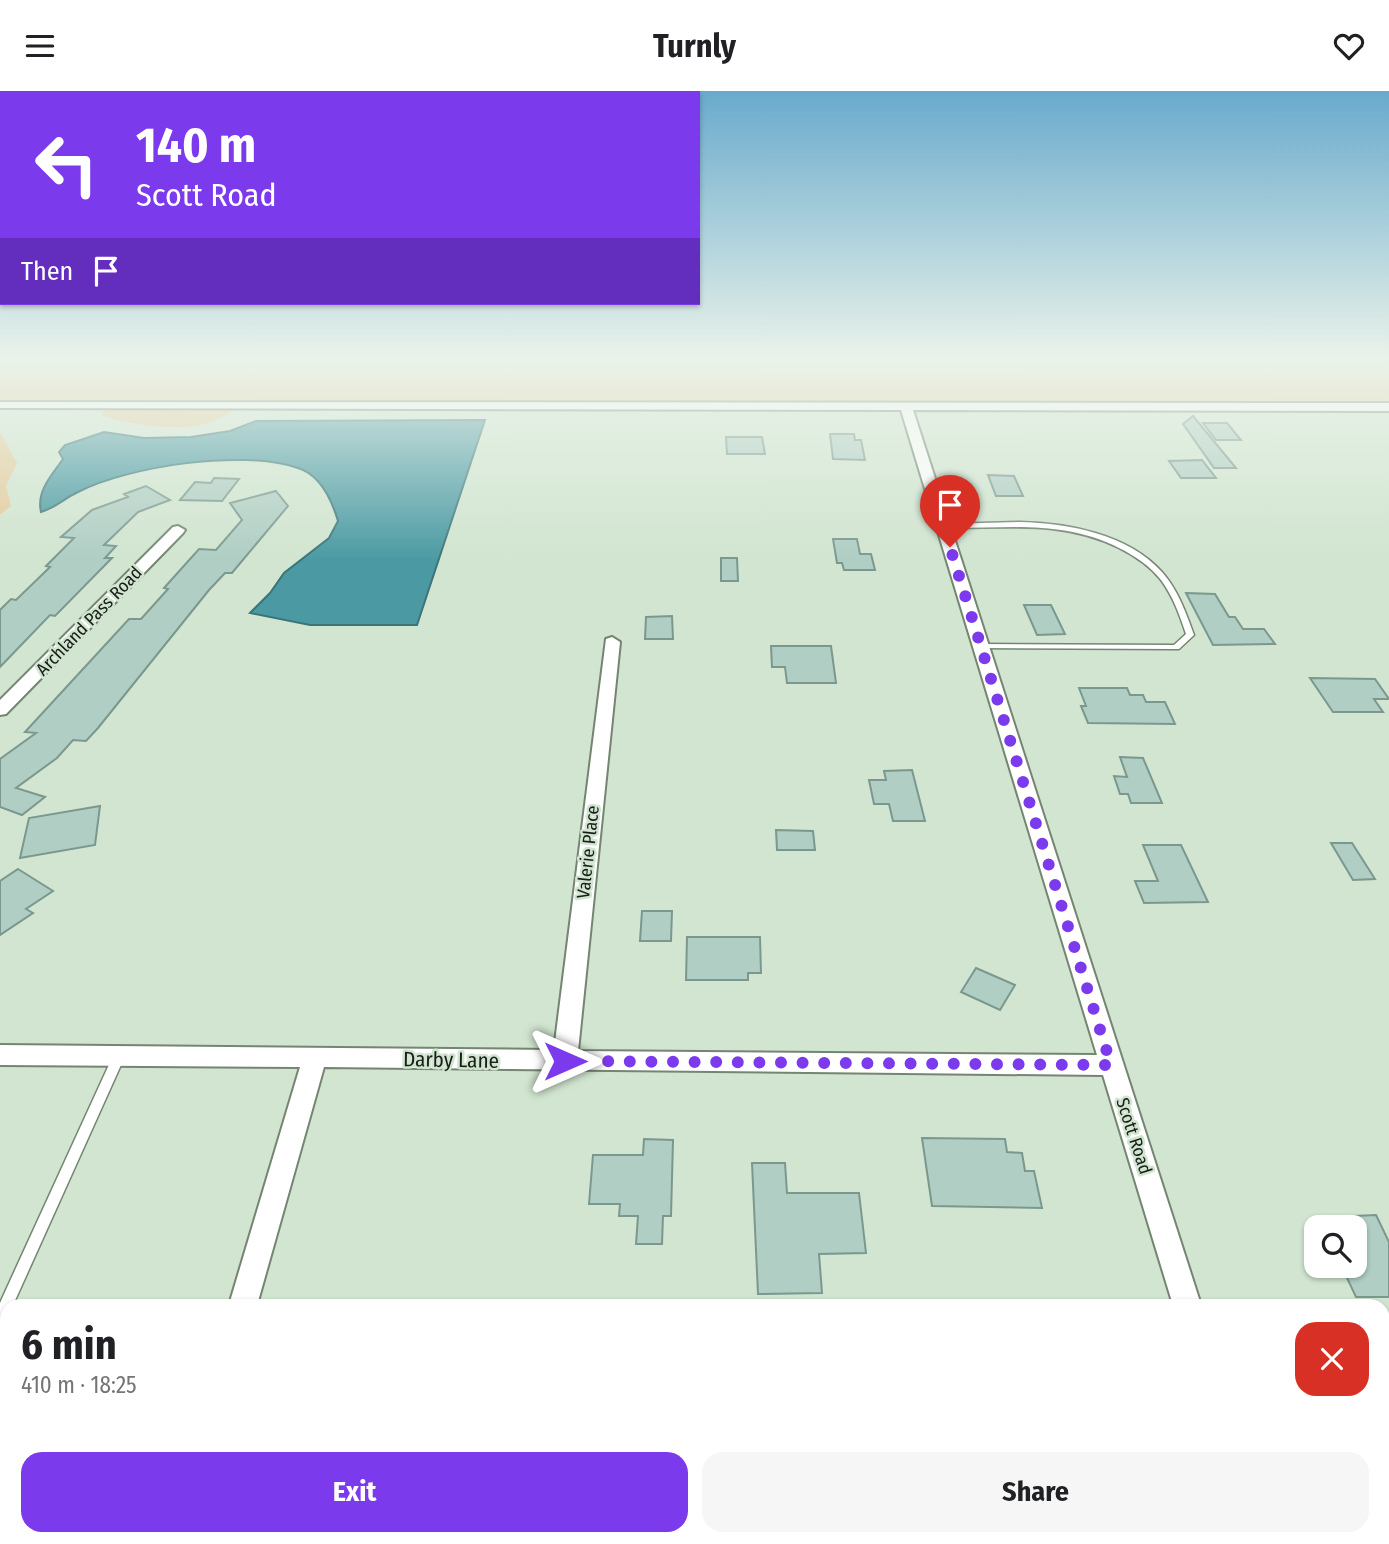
<!DOCTYPE html>
<html lang="en">
<head>
<meta charset="utf-8">
<style>
	body { margin:0; font-family:"Fira Sans Condensed",sans-serif; background:#f6f6f6; color:#202124; height:100vh; display:flex; flex-direction:column; font-size:26px; white-space:nowrap }
	* { box-sizing:border-box; margin:0 }
	p { font-size:23px; color:#757577 }
	.icon { flex:none; width:38px; height:38px; fill:none; stroke:currentColor; stroke-width:2; stroke-linecap:round; stroke-linejoin:round }
	.map { position:relative; flex:1; overflow:hidden }
	.details { position:absolute; left:0px; top:1208px; width:1390px; height:247px; display:flex; flex-direction:column; background:#fff; border-radius:21px 21px 0 0; box-shadow:0 2px 5px #0004 }
	.details>* { flex:none }
	.top-card { position:absolute; left:0px; top:0px; width:700px; height:214px; box-shadow:0 2px 5px #0004; background:#7c3aed; color:#fff; overflow:hidden }
	.tools { position:absolute; left:1304px; top:1124px; display:grid; gap:14px }
	.tools a { display:grid; place-items:center; width:63px; height:63px; border-radius:14px; background:#fff; box-shadow:0 2px 5px #0004; font-size:35px }
	.pin { position:absolute; display:grid; place-items:center; width:60px; height:60px; color:#fff; margin:-72px -30px; border-radius:50% 50% 50% 0; rotate:-45deg; box-shadow:0 0 7px #0007 }
	.pin .icon { rotate:45deg }
	.me { position:absolute; width:77px; margin:-38px; rotate:90deg; stroke-linejoin:round; filter:drop-shadow(0 0 5px #0008) }
	.turn { display:flex; align-items:center; gap:24px; height:147px; padding:0 21px; font-size:32px }
	.turn .icon { width:91px; height:91px; stroke-width:2.5 }
	.turn b { display:block; font-size:49px; line-height:60px }
	.then { display:flex; align-items:center; height:66px; padding:0 21px; background:#0003; gap:14px; font-size:26px }
	.round { display:grid; place-items:center; flex:none; width:74px; height:74px; border-radius:21px; background:#f6f6f6 }
	.headline { display:flex; align-items:center; justify-content:space-between; height:119px; padding:0 21px }
	h1 { font-size:42px; font-weight:700; line-height:52px }
	.action { display:flex; gap:14px; margin-top:auto; padding:14px 21px }
	.action a { flex:1; height:80px; border-radius:21px; background:#7c3aed; color:#fff; font-size:28px; font-weight:700; line-height:80px; text-align:center }
	.action a+a { background:#f6f6f6; color:#202124 }
	header { display:flex; justify-content:space-between; align-items:center; height:91px; padding:0 21px; background:#fff; font-size:32px; font-weight:700 }
	.map>svg:first-child { display:block }
	.green { fill:#e5ca9b }
	.water { fill:#4b9aa3; stroke:#3c7579; stroke-width:2 }
	.building { fill:#b0cec4; stroke:#7b988f; stroke-width:2 }
	.lines { fill:none; stroke-linecap:round; stroke-linejoin:round }
	.lane-casing { stroke:#748572; stroke-width:3 }
	.street-casing { stroke:#748572; stroke-width:4 }
	.lane { fill:#fff; fill-rule:evenodd }
	.street { fill:#fff; fill-rule:evenodd }
	.route { stroke:#7c3aed; stroke-width:12; stroke-dasharray:0 21.6 }
	.labels { text-anchor:middle; dominant-baseline:central; stroke-width:5; stroke-linejoin:round; paint-order:stroke }
	.street-label { font-size:18px; fill:#181f18; stroke:#d1e5d0 }
	.near-street-label { font-size:21px; fill:#181f18; stroke:#d1e5d0 }
</style>
</head>
<body>
<header><svg class="icon" aria-label="menu" viewBox="0 0 24 24"><path d="M4 6h16M4 12h16M4 18h16"/></svg>Turnly<svg class="icon" aria-label="heart" viewBox="0 0 24 24"><path d="M12 20l-8-8c-3-5 5-10 8-4 3-6 11-1 8 4z"/></svg></header>
<div class="map">
<svg width="1389" height="1453" viewBox="0 0 1389 1453">
	<rect width="100%" height="100%" fill="#d1e5d0"/>
	<g class="green">
		<polygon points="0,266 1389,266 1389,312 0,309"/>
		<path d="M103,316L238,317C229,321 218,329 208,332C175,341 134,334 102,325Z"/>
		<polygon points="0,341 17,372 6,395 11,415 0,424"/>
	</g>
	<path class="water" d="M485,329L417,534H310L250,522L270,502L284,482L329,447L338,430C332,410 321,384 298,377C243,358 129,375 78,401C63,408 57,416 41,421C36,400 52,384 63,368L59,361L65,354L104,341L144,347L191,346L230,340L256,330Z"/>
	<g class="building">
		<polygon points="1193,325 1236,377 1214,377 1183,333"/>
		<polygon points="1203,332 1227,332 1241,349 1216,349"/>
		<polygon points="830,343 854,343 855,349 861,349 865,369 833,368"/>
		<polygon points="726,346 762,346 765,363 727,363"/>
		<polygon points="1202,369 1216,387 1181,387 1169,370"/>
		<polygon points="988,384 1014,385 1023,405 996,405"/>
		<polygon points="214,387 239,388 222,410 180,409 195,391 211,392"/>
		<polygon points="146,395 170,409 138,421 104,454 116,455 105,467 112,467 55,525 50,524 0,576 0,519 11,508 16,509 50,476 46,475 74,447 61,446 92,419 128,406 124,403"/>
		<polygon points="276,400 288,415 232,482 225,482 209,499 98,637 86,650 73,649 57,667 16,697 45,706 22,724 0,716 0,668 36,642 25,641 129,528 141,528 168,498 164,497 199,458 216,459 242,429 230,412"/>
		<polygon points="833,448 857,448 860,463 871,463 875,479 844,479 842,472 837,472"/>
		<polygon points="721,467 737,467 738,490 721,490"/>
		<polygon points="1186,502 1215,503 1229,526 1235,526 1243,538 1264,538 1275,553 1213,554"/>
		<polygon points="1024,514 1051,514 1065,543 1037,544"/>
		<polygon points="672,525 673,548 645,548 646,526"/>
		<polygon points="771,555 831,555 836,592 787,592 785,576 772,576"/>
		<polygon points="1310,587 1375,588 1389,608 1374,608 1383,621 1333,621"/>
		<polygon points="1079,597 1127,597 1130,604 1143,604 1146,611 1165,611 1175,633 1088,632 1081,615 1086,615"/>
		<polygon points="1120,666 1143,667 1162,712 1131,712 1128,703 1120,703 1114,685 1127,686"/>
		<polygon points="912,679 925,730 893,730 889,713 874,713 869,689 886,689 884,680"/>
		<polygon points="100,715 95,754 20,767 29,727"/>
		<polygon points="776,739 813,740 815,759 777,759"/>
		<polygon points="1331,752 1352,752 1375,788 1353,789"/>
		<polygon points="1143,754 1181,754 1208,811 1144,812 1135,790 1158,790"/>
		<polygon points="18,778 53,800 26,818 33,822 0,844 0,790"/>
		<polygon points="642,820 672,820 671,850 640,850"/>
		<polygon points="687,846 760,846 761,882 748,882 748,889 686,889"/>
		<polygon points="976,877 1015,894 1000,919 961,901"/>
		<polygon points="922,1047 1005,1048 1007,1061 1022,1062 1025,1080 1034,1080 1042,1117 932,1115"/>
		<polygon points="644,1048 673,1049 671,1125 663,1125 662,1153 636,1153 638,1125 619,1125 620,1113 589,1113 593,1064 643,1064"/>
		<polygon points="752,1072 785,1072 787,1102 859,1102 866,1162 819,1163 822,1202 758,1203"/>
		<polygon points="1376,1124 1389,1151 1389,1206 1356,1206 1341,1174 1354,1174 1354,1125"/>
	</g>
	<g class="lines">
		<defs>
			<g id="lane">
				<path d="M1020,431C1068,432 1128,443 1162,481C1178,499 1186,522 1194,544L1179,558H1176L978,557V553H981L1174,554L1186,543C1180,525 1173,505 1161,489C1150,475 1135,465 1119,457C1061,428 1005,438 943,437L940,435L943,433Z"/>
				<polygon points="119,960 123,962 125,965 13,1214 7,1214 7,1228 5,1233 0,1235 0,1212 113,965 115,962"/>
			</g>
			<g id="street">
				<polygon points="0,311 1389,312 1389,320 913,319 1201,1214 1173,1214 1103,984 324,976 257,1214 229,1214 300,976 0,974 0,954 554,959 606,548 612,546 620,551 578,960 1097,964 901,319 0,317"/>
				<polygon points="178,435 185,439 183,442 6,623 0,624 0,609 173,436"/>
				<polygon points="160,1447 192,1447 190,1453 158,1453"/>
				<polygon points="1245,1447 1277,1447 1279,1453 1247,1453"/>
			</g>
		</defs>
		<use href="#lane" class="lane-casing"/>
		<use href="#street" class="street-casing"/>
		<use href="#lane" class="lane"/>
		<use href="#street" class="street"/>
	</g>
	<linearGradient id="sky" x2="0" y2="1"><stop stop-color="#69aacc"/><stop offset="0.57" stop-color="#eaf3ea"/><stop offset="1" stop-color="#eaf3ea" stop-opacity="0"/></linearGradient>
	<rect width="1389" height="469" fill="url(#sky)"/>
	<g class="lines">
		<polyline class="route" points="565,970 1111,974 950,456"/>
	</g>
	<g class="labels">
		<g class="street-label">
			<text transform="translate(89 530) rotate(-46)">Archland Pass Road</text>
			<text transform="translate(588 761) rotate(-84)">Valerie Place</text>
			<text transform="translate(1134 1045) rotate(72)">Scott Road</text>
		</g>
		<g class="near-street-label">
			<text transform="translate(451 969) rotate(1)">Darby Lane</text>
		</g>
	</g>
</svg>
<div class="tools">
<a><svg class="icon" aria-label="search" viewBox="0 0 24 24"><circle cx="10" cy="10" r="6"/><path d="M15 15l6 6"/></svg></a>
</div>
<div class="pin" style="left:950px;top:456px;background:#d93025"><svg class="icon" aria-label="arrive" viewBox="0 0 24 24"><path d="M6 21V4h12l-3 4 3 4H6"/></svg></div>
<svg class="me" style="left:565px;top:970px" viewBox="-20 -20 40 40"><path d="M0-17L14 15 0 8-14 15z" fill="#7c3aed" stroke="#fff" stroke-width="4"/></svg>
<div class="top-card">
<div class="turn"><svg class="icon" aria-label="left" viewBox="0 0 24 24"><path d="M17 20v-9H6M10 6l-5 5 5 5"/></svg><div><b>140 m</b>Scott Road</div></div>
<div class="then">Then<svg class="icon" aria-label="arrive" viewBox="0 0 24 24"><path d="M6 21V4h12l-3 4 3 4H6"/></svg></div>
</div>
<section class="details">
<div class="headline"><div><h1>6 min</h1><p>410 m · 18:25</p></div><a class="round" style="background:#d93025;color:#fff"><svg class="icon" aria-label="close" viewBox="0 0 24 24"><path d="M6 6l12 12M18 6L6 18"/></svg></a></div>
<div class="action"><a>Exit</a><a>Share</a></div>
</section>
</div>
</body>
</html>
